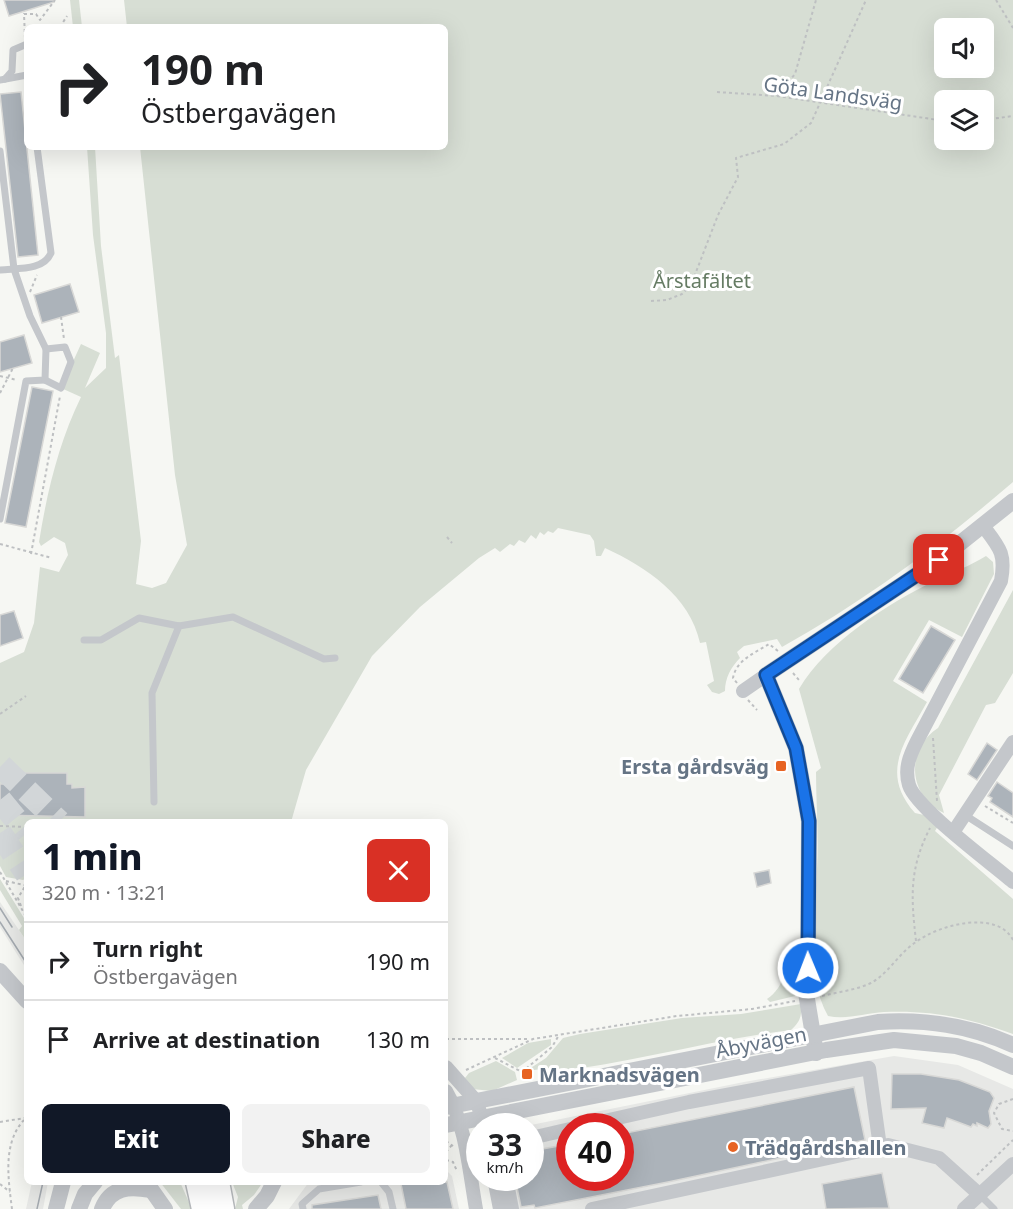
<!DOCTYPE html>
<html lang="en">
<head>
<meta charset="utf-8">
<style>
	body { margin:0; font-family:"Noto Sans",sans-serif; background:#f2f2f2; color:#202124; height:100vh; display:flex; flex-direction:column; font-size:22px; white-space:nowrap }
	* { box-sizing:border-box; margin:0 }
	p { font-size:20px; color:#757577 }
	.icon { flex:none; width:33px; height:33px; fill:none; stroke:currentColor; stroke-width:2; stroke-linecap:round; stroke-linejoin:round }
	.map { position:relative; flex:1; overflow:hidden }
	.side { position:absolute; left:24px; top:819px; width:424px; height:366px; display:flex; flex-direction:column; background:#fff; border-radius:9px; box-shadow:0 6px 24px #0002 }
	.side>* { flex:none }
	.top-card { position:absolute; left:24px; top:24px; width:424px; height:126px; border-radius:9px; box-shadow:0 6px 24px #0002; background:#fff; color:#202124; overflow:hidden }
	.buttons { position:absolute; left:934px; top:18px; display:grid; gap:12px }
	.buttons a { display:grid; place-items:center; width:60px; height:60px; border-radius:9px; background:#fff; box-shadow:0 6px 24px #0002; font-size:30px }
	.speed { position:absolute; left:466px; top:1113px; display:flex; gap:12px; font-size:30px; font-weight:700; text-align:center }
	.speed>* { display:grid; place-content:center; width:78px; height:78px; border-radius:50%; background:#fff; box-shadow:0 6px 24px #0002; line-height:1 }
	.speed small { font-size:15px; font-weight:400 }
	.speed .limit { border:9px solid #d22; background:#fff; color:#111 }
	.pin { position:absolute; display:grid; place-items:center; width:51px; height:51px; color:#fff; margin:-26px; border-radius:12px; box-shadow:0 3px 9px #0006 }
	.me { position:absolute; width:66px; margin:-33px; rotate:359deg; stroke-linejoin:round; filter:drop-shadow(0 0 4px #0008) }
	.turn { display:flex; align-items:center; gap:21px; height:126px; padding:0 18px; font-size:27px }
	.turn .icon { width:78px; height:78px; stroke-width:2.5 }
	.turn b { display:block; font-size:42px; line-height:51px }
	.round { display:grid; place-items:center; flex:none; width:63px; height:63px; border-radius:9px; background:#f2f2f2 }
	.headline { display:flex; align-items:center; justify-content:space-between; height:102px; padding:0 18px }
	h1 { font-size:36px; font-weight:800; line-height:45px; color:#111827 }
	.button { display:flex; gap:12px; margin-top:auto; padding:12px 18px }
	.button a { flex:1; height:69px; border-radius:9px; background:#111827; color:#fff; font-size:24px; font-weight:800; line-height:69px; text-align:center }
	.button a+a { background:#f2f2f2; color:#202124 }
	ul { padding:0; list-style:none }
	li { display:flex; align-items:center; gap:18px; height:78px; padding:0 18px; border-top:2px solid #e0e0e0 }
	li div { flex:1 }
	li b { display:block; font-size:22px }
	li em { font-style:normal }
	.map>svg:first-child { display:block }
	.built { fill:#e7e8e6; fill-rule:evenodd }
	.green { fill:#d7ded4; fill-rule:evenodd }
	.building { fill:#acb3ba; stroke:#d8d8d6; stroke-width:1.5 }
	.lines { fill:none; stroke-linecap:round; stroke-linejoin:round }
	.motorway-tunnel { stroke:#d2d6d8; stroke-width:24; stroke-dasharray:24 12; stroke-linecap:butt }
	.motorway-casing { stroke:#b7babd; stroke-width:27 }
	.path { stroke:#bec0c2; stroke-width:2; stroke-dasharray:3 3; stroke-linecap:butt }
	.service { stroke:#c4c7cb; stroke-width:7 }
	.minor { stroke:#c4c7cb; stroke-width:14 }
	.tertiary { stroke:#c4c7cb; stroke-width:16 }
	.motorway { stroke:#fff; stroke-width:24 }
	.tram { stroke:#a4aab0; stroke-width:1.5 }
	.route-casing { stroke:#114b97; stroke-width:15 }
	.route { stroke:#1a73e8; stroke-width:10 }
	.poi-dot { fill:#e76322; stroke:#fff; stroke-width:2 }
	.labels { text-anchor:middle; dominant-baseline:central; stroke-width:6; stroke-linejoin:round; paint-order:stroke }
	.street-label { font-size:20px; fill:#657485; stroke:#fff }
	.park-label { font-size:20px; fill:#667c64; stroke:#fff }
	.poi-label { font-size:20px; font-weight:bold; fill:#657485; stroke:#fff; text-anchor:start }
</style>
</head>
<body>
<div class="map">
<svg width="1013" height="1209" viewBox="0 0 1013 1209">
	<rect width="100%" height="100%" fill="#f6f7f3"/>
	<g class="built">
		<polygon points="0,902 27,942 27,970 0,927"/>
		<path d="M894,1056L958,1065L1013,1089V1209H507L500,1178H531V1126H526L744,1082ZM570,1126H621V1178H570Z"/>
		<polygon points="446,1170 452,1176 459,1209 289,1209 309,1182 446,1182"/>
		<polygon points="32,1182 48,1182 43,1209 26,1209"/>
	</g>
	<g class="green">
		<polygon points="70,0 79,0 82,27 73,27"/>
		<path d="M124,0H1013V482C941,544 865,601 782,647L777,639L744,646L737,652L740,658C731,667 725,678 725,691L719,694L712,692L707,685L714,681L706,642L700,643C690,596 646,567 605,548L601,556H596L594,541L590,535L558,528L553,533L548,531L544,535L540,532L536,539L531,535L525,543L519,540L514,546L510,544L500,552L495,548L479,558L420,607L372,656L306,770L291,822H27V878L23,880L6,877L0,866V663L24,652L34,623L40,567L59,572L68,555L65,543L54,537L41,546L39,542C47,492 59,442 81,397L61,388L81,344L100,353L85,388L106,368V333L93,235L87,147H95L101,246L115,358L119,355L141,541L136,584L152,588L166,583L187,545L175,475L140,147H446V27H127ZM945,28H984V68H945ZM945,100H984V140H945Z"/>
		<path d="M986,556L993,562L994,574L962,637L929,620L893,681L927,702C905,742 879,772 915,813L924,815L938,826L935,831L1013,899V1034C968,1018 933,1010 884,1012C865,1013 847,1020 828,1016C804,972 815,917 817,869C819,837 816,804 816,772L821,768L799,689C827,642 887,604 936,580C953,572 970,566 986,556Z"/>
		<path d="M1013,590V673L995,703L986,705L939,795L944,813C908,796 905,750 938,728Z"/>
		<polygon points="0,879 27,923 27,942 19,930 22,926 0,890"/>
		<path d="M788,948L792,949L795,996L770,1002L767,999C785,987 786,968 788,948Z"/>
		<path d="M801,1004C802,1016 800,1022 791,1030C710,1040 632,1063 552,1072L550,1068L526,1071L546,1058L563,1038L580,1034L682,1018L741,1014Z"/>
		<polygon points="551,1039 551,1045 517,1068 502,1058 528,1043"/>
		<polygon points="496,1061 515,1072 517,1080 492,1091 472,1089 465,1078 469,1073"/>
		<polygon points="160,1182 180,1182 192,1209 181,1209"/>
		<polygon points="232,1182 263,1182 254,1195 242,1205 243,1209 235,1209 238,1197"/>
	</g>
	<g class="building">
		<polygon points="4,0 54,0 54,2 9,16"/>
		<polygon points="21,92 38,255 18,257 0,94"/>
		<polygon points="70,284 79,312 42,323 34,295"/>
		<polygon points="24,335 32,363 0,372 0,342"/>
		<polygon points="32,387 53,391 26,527 5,523"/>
		<polygon points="14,611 23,638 0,646 0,615"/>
		<polygon points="931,626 955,640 923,693 899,679"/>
		<polygon points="987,743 997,750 977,780 968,774"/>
		<polygon points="4,773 67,773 67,784 72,784 72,788 85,787 85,817 0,815 0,784 4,784"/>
		<polygon points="997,782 1013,793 1013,817 990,802 992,798 988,796"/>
		<polygon points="769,870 771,883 757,887 754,873"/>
		<polygon points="892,1074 921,1074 959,1080 990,1092 994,1098 989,1111 991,1124 988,1128 977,1123 977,1126 973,1124 971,1127 947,1118 944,1128 922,1123 926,1108 891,1109"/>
		<polygon points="854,1087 865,1140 668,1182 535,1208 534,1205 521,1207 515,1178 531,1178 531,1151 570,1144 570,1178 621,1178 621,1134"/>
		<polygon points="882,1173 889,1208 826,1209 822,1184"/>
		<polygon points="413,1182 447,1182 453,1209 406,1209 401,1184"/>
		<polygon points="378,1195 381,1209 312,1209 312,1205"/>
	</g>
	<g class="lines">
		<g class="motorway-tunnel">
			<polyline points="1,766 59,822"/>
			<polyline points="0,800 27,833"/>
			<polyline points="0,833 27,874"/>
		</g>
		<defs>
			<g id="motorway">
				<polyline points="198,1182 204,1209"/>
				<polyline points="217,1182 222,1209"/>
			</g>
		</defs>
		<use href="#motorway" class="motorway-casing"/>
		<g class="path">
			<polyline points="996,0 1013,28"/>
			<polyline points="60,27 67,16"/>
			<polyline points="25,38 24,14 36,14 40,20 55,0"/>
			<polyline points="717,92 777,96 945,121"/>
			<polyline points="777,96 795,74 816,0"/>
			<polyline points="984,120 1013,116"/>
			<polyline points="30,292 37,275"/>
			<polyline points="651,301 667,300 682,294 691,285 718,215 738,177 736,158 784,144 811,123 866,0"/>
			<polyline points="61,317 64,339"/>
			<polyline points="0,376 17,380"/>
			<polyline points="0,393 13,368"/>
			<polyline points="447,537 452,543"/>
			<polyline points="0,544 52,558"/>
			<polyline points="31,554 60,396"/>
			<polyline points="793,673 799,680"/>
			<path d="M737,683L733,678C736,660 755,653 769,644L778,651"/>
			<polyline points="748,700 757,710"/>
			<polyline points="0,714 26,696"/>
			<polyline points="933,738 937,801"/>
			<polyline points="985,806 1013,823"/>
			<polyline points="0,826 27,827"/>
			<polyline points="0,872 27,918"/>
			<polyline points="6,881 24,885"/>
			<polyline points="21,906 18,898 27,883"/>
			<path d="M916,941C911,897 909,869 930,828"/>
			<path d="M822,996C838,992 856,990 871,983C889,973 899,953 916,942C938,925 997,909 1013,940"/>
			<polyline points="446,1039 530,1039"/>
			<polyline points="495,1058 522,1072 552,1047 559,1035"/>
			<polyline points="466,1070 533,1039 677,1016 752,1009 795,1001"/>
			<polyline points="1013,1099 999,1104 994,1113 1002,1129 1013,1131"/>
			<polyline points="0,1122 25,1118"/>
			<polyline points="446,1141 453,1146"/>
			<polyline points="446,1152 452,1145"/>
			<polyline points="446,1160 453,1162 457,1171"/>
			<polyline points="977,1175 1013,1140"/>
			<polyline points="0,1184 10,1192"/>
			<path d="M12,1209C8,1177 2,1140 27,1117"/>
		</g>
		<g class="service">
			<polyline points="5,79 12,71 13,50 27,44"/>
			<polyline points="0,80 27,75"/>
			<polyline points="0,151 14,269 30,316 46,349 45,380 26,381 0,519"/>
			<path d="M0,270C18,268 43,271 51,253L37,147"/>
			<polyline points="45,380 61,388 71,362 65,347 46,349"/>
			<polyline points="84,640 101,640 139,618 179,626"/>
			<polyline points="154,802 152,693 179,626 233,617 324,659 335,658"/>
			<polyline points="965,815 1013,846"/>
			<polyline points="381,1182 389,1192 393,1209"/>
			<polyline points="980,1195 994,1209"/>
			<polyline points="303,1209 302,1204 319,1189 361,1182"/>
		</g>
		<g class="minor">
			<path d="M984,527C1000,548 1006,554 1001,581L917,741C910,755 904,768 909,785C916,808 991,863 1013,882"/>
			<polyline points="743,691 766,675"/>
			<polyline points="954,831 1013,742"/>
			<polyline points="446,1067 477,1102 484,1126"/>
			<path d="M446,1091C466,1125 469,1170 476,1209"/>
			<polyline points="582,1126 689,1102 869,1068 880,1147"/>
			<polyline points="531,1138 570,1129"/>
			<polyline points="494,1178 500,1209"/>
			<polyline points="506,1178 512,1209"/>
			<polyline points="592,1209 888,1145 939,1158 980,1195"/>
			<polyline points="964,1209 1013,1164"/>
		</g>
		<g class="tertiary">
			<polyline points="0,971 27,1001"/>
			<polyline points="816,1053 805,987 808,968 809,821 796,748 766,675 939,560 1013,501"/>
			<path d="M446,1107L878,1022C926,1019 969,1025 1013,1045"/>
			<polyline points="446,1125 826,1050 894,1040 956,1046 981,1053 1013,1067"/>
			<polyline points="146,1182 165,1209"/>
			<polyline points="56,1209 63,1182"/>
			<polyline points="79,1209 85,1194 95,1182"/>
			<path d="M102,1209C111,1187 129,1186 150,1190"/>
			<polyline points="256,1209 267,1196 274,1182"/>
		</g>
		<use href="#motorway" class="motorway"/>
		<g class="tram">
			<polyline points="0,908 12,927"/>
			<polyline points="0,922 27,964"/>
			<polyline points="37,1209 43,1182"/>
		</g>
	</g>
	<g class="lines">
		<defs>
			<polyline id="route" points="808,968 809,821 796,748 766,675 939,560"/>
		</defs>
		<use href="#route" class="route-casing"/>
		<use href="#route" class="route"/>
	</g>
	<g class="poi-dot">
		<rect x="775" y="760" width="12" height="12" rx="3"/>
		<rect x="521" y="1068" width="12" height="12" rx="3"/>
		<circle cx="733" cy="1147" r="6"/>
	</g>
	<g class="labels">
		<g class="street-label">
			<text transform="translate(833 93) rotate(8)">Göta Landsväg</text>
			<text transform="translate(761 1042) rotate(-11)">Åbyvägen</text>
		</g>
		<g class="park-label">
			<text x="702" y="280">Årstafältet</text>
		</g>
		<g class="poi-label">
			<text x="769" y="766" text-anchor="end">Ersta gårdsväg</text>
			<text x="539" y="1074">Marknadsvägen</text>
			<text x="745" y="1147">Trädgårdshallen</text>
		</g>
	</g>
</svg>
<div class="buttons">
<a><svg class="icon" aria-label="sound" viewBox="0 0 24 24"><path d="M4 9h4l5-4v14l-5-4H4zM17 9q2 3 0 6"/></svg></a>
<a><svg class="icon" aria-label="layers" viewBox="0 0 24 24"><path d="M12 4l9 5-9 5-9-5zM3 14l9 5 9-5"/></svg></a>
</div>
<div class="speed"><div>33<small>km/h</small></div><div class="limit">40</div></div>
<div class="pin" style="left:939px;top:560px;background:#d93025"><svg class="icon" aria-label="arrive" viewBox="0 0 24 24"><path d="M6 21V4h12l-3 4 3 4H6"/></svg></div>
<svg class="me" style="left:808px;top:968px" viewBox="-20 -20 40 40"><circle r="17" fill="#1a73e8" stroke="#fff" stroke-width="3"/><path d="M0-11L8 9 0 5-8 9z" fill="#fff"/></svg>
<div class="top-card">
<div class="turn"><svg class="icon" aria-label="right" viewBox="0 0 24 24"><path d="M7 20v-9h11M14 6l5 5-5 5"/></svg><div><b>190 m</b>Östbergavägen</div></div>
</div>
<section class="side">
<div class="headline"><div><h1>1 min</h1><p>320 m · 13:21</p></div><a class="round" style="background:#d93025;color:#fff"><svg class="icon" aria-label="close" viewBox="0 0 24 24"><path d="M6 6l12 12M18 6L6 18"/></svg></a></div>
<ul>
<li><svg class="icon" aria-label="right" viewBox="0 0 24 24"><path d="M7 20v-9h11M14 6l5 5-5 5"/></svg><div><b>Turn right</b><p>Östbergavägen</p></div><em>190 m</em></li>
<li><svg class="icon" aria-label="arrive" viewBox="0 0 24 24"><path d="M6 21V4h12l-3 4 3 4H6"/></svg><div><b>Arrive at destination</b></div><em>130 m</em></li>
</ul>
<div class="button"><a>Exit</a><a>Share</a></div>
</section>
</div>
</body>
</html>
